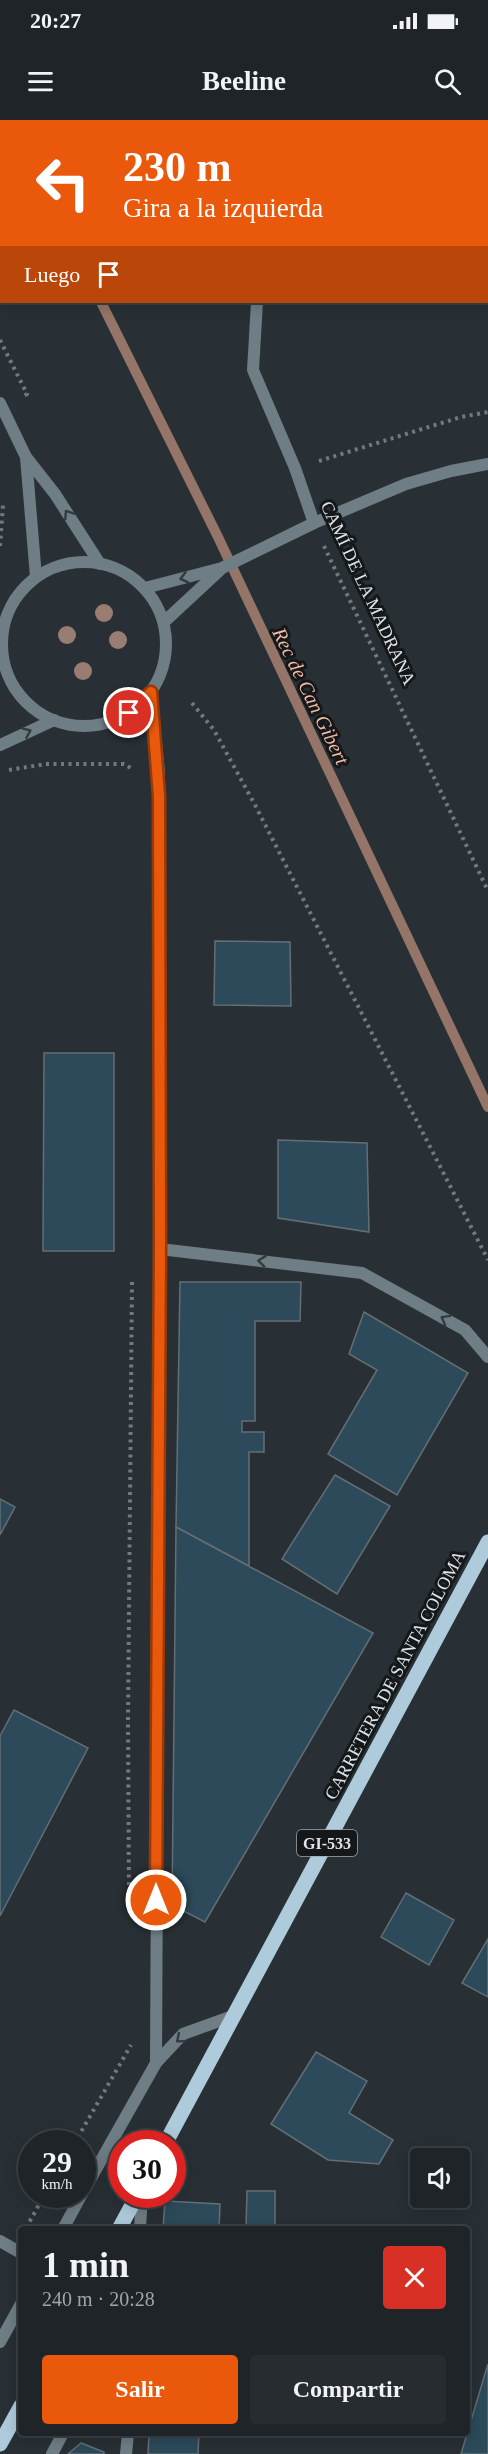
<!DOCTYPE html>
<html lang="es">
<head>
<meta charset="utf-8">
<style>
	body { margin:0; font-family:"Times New Roman",serif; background:#262c30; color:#f1f3f6; height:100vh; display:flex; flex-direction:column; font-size:22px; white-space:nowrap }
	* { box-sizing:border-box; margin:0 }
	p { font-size:20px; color:#a1a4a8 }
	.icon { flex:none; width:33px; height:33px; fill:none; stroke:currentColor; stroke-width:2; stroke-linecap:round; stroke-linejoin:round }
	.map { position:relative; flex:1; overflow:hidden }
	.drawer { position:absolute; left:18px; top:2106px; width:452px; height:210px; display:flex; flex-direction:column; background:#1e2428; border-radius:6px; box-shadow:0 3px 15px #0003,0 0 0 2px #3c4145 }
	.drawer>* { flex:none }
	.guide { position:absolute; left:0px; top:0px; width:489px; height:183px; box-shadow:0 3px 15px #0003,0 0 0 2px #3c4145; background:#ea580c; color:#fff; overflow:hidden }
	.controls { position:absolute; left:410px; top:2028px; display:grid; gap:12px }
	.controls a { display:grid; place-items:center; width:60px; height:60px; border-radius:6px; background:#1e2428; box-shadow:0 3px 15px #0003,0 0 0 2px #3c4145; font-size:30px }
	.speed { position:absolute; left:18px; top:2010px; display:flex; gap:12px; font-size:30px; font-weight:700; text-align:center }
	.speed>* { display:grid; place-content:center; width:78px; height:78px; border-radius:50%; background:#1e2428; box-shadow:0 3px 15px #0003,0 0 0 2px #3c4145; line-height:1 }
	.speed small { font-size:15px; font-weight:400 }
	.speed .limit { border:9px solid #d22; background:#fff; color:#111 }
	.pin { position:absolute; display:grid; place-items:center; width:51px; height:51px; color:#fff; margin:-26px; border:3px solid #fff; border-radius:50%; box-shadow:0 2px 6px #0007 }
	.me { position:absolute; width:66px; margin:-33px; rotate:0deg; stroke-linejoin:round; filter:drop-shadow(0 0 4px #0008) }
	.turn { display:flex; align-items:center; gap:21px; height:126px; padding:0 24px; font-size:27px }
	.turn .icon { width:78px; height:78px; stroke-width:2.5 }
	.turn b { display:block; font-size:42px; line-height:51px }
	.then { display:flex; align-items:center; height:57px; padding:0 24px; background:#0003; gap:12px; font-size:22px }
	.round { display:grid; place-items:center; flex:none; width:63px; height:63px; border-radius:6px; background:#262c30 }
	.headline { display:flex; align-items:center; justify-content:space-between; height:102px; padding:0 24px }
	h1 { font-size:36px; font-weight:600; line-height:45px }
	.cta { display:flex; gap:12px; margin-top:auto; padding:12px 24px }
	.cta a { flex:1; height:69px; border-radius:6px; background:#ea580c; color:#fff; font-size:24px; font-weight:600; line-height:69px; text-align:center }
	.cta a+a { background:#262c30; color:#f1f3f6 }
	.status { display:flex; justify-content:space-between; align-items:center; height:42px; padding:0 30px; background:#1e2428; direction:ltr }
	.status svg { height:16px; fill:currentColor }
	header { display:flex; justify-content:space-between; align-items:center; height:78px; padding:0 24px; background:#1e2428; font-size:27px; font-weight:600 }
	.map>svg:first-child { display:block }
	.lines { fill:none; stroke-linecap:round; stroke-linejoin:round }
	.stream { stroke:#957567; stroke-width:10 }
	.building { fill:#2c4a5a; stroke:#646e74; stroke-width:1.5 }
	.path { stroke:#737a7e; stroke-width:4; stroke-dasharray:3 4.5; stroke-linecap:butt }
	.minor { stroke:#6f7d85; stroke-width:12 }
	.primary { stroke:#aecbdb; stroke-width:15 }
	.tree { fill:#997c72 }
	.oneway { stroke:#343b3f }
	.route-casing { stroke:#983908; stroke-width:15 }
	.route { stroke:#ea580c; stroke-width:10 }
	.labels { text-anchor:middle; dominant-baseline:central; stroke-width:6; stroke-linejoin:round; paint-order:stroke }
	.shield { fill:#14181a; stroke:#a1a7aa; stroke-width:1.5 }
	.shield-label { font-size:16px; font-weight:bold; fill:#dee4e7 }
	.street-label { font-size:18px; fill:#dee4e7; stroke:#14181a }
	.water-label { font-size:20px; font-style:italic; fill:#f4baa2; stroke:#14181a }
</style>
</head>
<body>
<div class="status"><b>20:27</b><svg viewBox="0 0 49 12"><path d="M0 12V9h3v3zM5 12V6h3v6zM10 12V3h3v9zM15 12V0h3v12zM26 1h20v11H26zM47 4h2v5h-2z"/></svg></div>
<header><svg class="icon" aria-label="menu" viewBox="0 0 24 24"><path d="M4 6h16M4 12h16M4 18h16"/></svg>Beeline<svg class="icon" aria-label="search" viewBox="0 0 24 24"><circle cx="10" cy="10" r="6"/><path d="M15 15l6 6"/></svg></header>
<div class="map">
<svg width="488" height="2334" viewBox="0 0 488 2334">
	<rect width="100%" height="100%" fill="#283035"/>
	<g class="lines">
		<g class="stream">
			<polyline points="12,0 12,2"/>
			<polyline points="101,182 218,417 488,987"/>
		</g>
	</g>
	<g class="building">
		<polygon points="215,821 290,822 291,886 214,885"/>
		<polygon points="44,933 114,933 114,1131 43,1131"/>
		<polygon points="278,1020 367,1023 369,1112 278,1098"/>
		<polygon points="180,1162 301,1162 300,1201 255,1201 255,1301 242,1301 242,1312 264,1312 264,1332 249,1332 249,1446 176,1407"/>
		<polygon points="364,1192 468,1253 397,1375 328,1334 377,1250 349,1234"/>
		<polygon points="335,1355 390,1386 337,1474 282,1439"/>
		<polygon points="0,1379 15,1387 0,1415"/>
		<polygon points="176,1407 373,1513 205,1802 172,1785"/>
		<polygon points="14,1590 88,1628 0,1796 0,1616"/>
		<polygon points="406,1773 454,1800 429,1845 381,1817"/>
		<polygon points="488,1819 488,1877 462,1863"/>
		<polygon points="316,1932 367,1961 349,1993 393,2020 379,2044 328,2040 271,2004"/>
		<polygon points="247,2071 275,2071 275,2109 246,2109"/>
		<polygon points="165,2081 220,2084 219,2109 163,2109"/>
		<polygon points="488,2244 488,2334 461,2334"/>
		<polygon points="149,2313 199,2313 198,2334 148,2334"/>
		<polygon points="81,2323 104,2332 104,2334 68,2334"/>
	</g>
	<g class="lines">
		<g class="path">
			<polyline points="0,220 27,274 22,277"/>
			<polyline points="319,341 461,297 488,292"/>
			<polyline points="0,426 3,385"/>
			<polyline points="324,426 488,771"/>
			<polyline points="192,583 214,610 255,685 488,1140"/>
			<polyline points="9,650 46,644 124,644 134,650"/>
			<polyline points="129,1780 128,1601 132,1160"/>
			<polyline points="74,2024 131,1925"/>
			<polyline points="26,2108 45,2074"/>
		</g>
		<g class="minor">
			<polyline points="288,2 288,0"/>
			<polyline points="257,182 253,250 295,348 314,403"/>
			<polyline points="0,283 26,337 55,374 100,444"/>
			<polyline points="26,337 36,457"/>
			<circle cx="84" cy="524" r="82"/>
			<polyline points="145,468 222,448 314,403 406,364 451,351 488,344"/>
			<polyline points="164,502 220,450"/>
			<polyline points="151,572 159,652 160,1129 156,1943"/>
			<polyline points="0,625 54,600"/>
			<polyline points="160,1129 362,1153 465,1210 488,1237"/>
			<polyline points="82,2074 156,1943 183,1914 233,1896"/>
			<polyline points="63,2109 82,2074"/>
			<polyline points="140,2109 142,2074"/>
			<polyline points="0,2121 21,2133"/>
			<polyline points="0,2222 21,2184"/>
			<polyline points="52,2334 63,2313"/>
			<polyline points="126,2334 128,2313"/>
		</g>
		<g class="primary">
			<polyline points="165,2024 488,1422"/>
			<polyline points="119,2109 138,2074"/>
			<polyline points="0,2324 21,2286"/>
		</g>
	</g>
	<g class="tree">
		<circle cx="104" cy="493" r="9"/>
		<circle cx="67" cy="515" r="9"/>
		<circle cx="118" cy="520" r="9"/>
		<circle cx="83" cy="551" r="9"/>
	</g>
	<defs><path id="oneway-chevron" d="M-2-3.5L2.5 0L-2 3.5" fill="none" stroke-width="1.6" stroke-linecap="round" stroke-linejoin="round" transform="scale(1.5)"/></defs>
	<g class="oneway">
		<use href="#oneway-chevron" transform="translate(68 394) rotate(-123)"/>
		<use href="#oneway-chevron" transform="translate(184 458) rotate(165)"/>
		<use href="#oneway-chevron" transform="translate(27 612) rotate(-23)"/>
		<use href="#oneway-chevron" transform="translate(262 1141) rotate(-173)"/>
		<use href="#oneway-chevron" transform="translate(445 1199) rotate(-151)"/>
		<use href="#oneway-chevron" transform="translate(180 1919) rotate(140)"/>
	</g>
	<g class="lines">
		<defs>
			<polyline id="route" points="129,593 151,572 159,676 160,1129 156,1780"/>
		</defs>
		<use href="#route" class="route-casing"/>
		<use href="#route" class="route"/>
	</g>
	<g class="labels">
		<rect class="shield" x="297" y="1710" width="60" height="26" rx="4.5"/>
		<g class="shield-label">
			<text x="327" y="1723">GI-533</text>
		</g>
		<g class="street-label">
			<text transform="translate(368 473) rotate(65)">CAMÍ DE LA MADRANA</text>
			<text transform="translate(395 1555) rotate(-62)">CARRETERA DE SANTA COLOMA</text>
		</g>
		<g class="water-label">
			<text transform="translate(311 576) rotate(64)">Rec de Can Gibert</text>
		</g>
	</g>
</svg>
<div class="controls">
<a><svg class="icon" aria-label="sound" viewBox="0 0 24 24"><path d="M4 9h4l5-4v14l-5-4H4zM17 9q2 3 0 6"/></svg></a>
</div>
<div class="speed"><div>29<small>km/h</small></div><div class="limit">30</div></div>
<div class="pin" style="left:129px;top:593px;background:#d93025"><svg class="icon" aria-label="arrive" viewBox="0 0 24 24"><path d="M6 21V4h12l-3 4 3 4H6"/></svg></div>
<svg class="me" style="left:156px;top:1780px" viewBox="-20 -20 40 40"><circle r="17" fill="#ea580c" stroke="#fff" stroke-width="3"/><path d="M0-11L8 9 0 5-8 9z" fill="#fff"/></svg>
<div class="guide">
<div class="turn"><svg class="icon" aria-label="left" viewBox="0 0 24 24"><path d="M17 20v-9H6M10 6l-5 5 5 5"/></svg><div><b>230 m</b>Gira a la izquierda</div></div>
<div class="then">Luego<svg class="icon" aria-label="arrive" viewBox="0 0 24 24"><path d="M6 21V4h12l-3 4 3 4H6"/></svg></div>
</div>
<section class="drawer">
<div class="headline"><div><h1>1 min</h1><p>240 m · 20:28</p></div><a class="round" style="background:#d93025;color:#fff"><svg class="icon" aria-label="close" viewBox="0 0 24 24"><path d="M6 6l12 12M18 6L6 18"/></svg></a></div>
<div class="cta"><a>Salir</a><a>Compartir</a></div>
</section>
</div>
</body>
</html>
